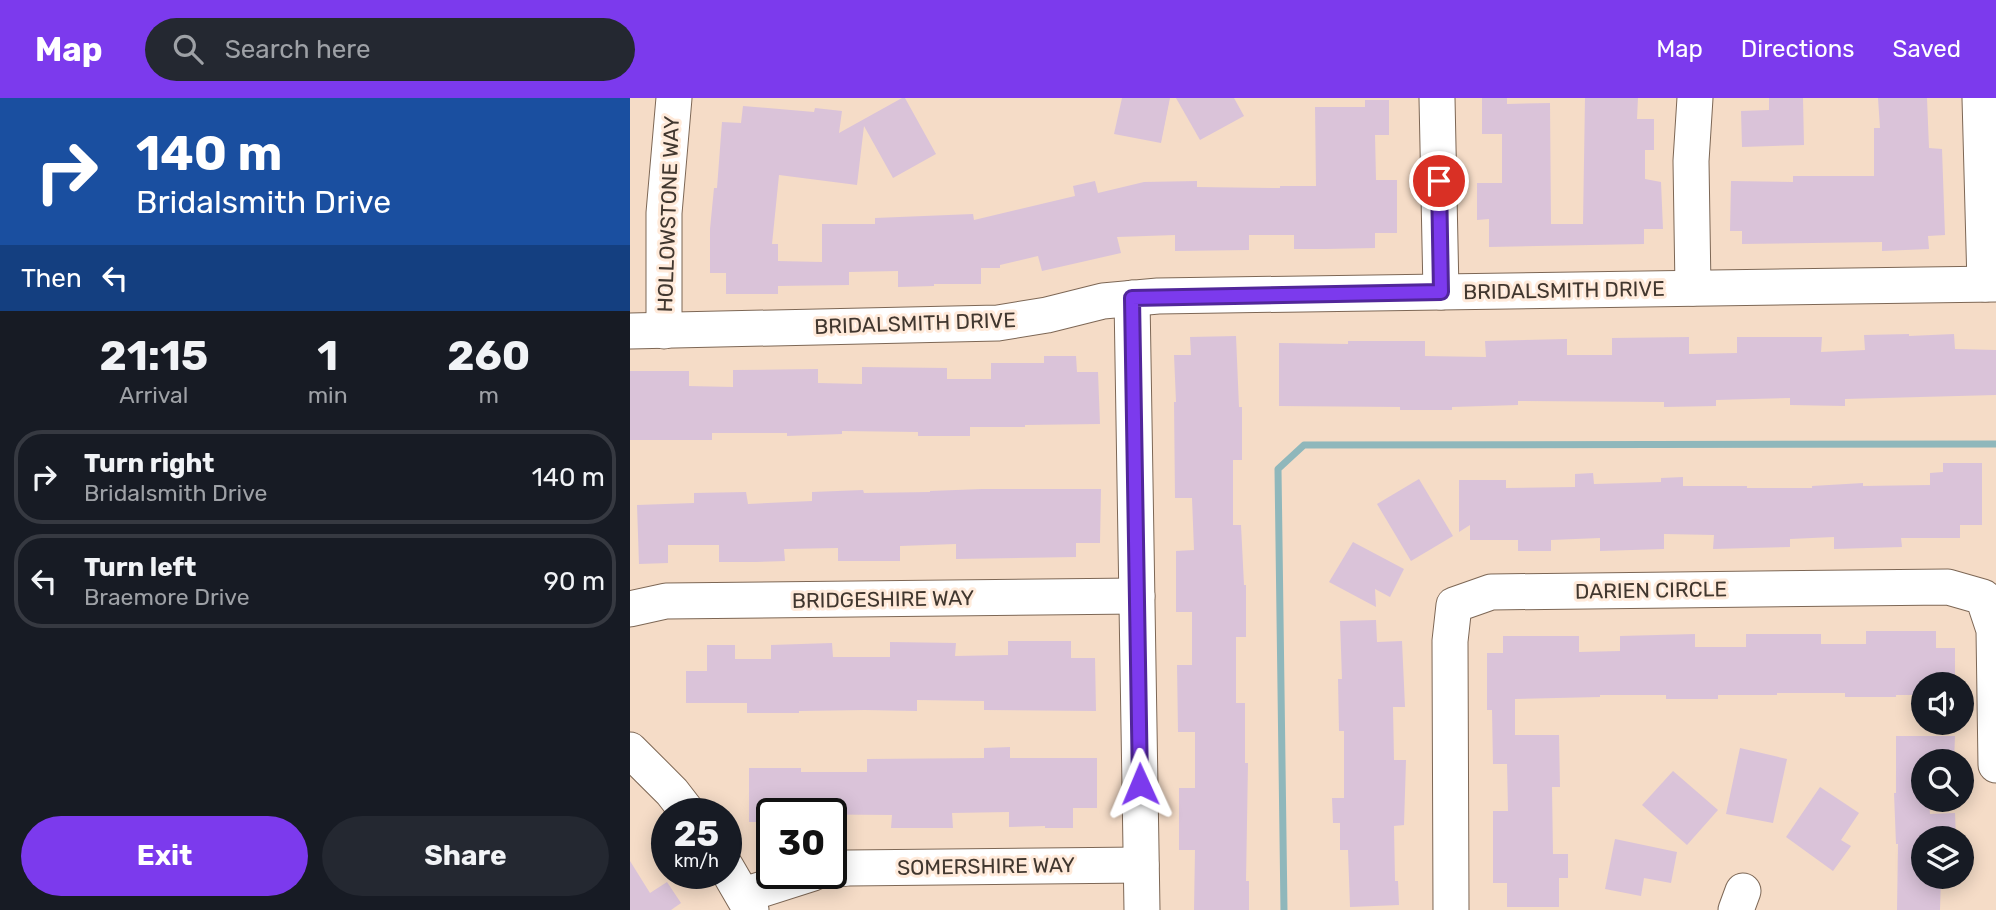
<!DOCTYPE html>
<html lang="en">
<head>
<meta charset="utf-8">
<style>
	body { margin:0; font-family:Rubik,sans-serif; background:#242831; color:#f1f3f6; height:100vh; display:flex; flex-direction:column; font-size:26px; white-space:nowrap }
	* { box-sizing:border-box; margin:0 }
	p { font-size:23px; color:#9ea1a6 }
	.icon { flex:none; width:38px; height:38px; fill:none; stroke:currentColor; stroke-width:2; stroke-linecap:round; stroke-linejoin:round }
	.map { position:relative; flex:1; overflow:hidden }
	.drawer { display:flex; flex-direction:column; background:#171b24; width:630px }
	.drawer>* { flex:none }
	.banner { background:#1a4fa0; color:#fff; overflow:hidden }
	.tools { position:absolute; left:1281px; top:574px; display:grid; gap:14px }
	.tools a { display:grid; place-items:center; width:63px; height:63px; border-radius:50%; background:#171b24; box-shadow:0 4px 18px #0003; font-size:35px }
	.speed { position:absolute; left:21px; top:700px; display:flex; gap:14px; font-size:35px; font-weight:700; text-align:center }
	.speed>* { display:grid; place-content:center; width:91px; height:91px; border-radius:50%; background:#171b24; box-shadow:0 4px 18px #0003; line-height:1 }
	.speed small { font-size:18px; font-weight:400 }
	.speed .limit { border:4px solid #111; border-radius:10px; background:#fff; color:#111 }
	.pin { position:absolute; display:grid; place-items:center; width:60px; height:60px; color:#fff; margin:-30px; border:4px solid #fff; border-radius:50%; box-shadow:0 2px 7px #0007 }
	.me { position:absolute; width:77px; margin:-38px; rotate:359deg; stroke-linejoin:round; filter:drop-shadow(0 0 5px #0008) }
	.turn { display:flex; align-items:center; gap:24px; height:147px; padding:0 21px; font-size:32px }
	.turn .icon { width:91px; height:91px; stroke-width:2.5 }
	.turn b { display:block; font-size:49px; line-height:60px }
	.then { display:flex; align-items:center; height:66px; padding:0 21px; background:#0003; gap:14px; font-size:26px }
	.eta { display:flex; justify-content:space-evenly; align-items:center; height:119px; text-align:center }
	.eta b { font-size:42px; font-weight:700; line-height:49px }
	.action { display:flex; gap:14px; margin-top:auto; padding:14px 21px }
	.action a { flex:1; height:80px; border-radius:42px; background:#7c3aed; color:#fff; font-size:28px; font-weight:700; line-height:80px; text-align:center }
	.action a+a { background:#242831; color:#f1f3f6 }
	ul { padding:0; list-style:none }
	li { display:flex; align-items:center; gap:21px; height:94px; margin:0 14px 10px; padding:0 7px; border:4px solid #363941; border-radius:28px }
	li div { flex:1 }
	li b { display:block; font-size:26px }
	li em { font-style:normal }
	header { display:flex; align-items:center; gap:42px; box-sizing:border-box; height:98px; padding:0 35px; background:#7c3aed; color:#fff }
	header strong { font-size:33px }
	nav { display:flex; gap:38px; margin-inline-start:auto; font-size:24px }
	.search { width:490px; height:63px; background:#242831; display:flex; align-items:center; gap:18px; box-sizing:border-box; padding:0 24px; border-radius:38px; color:#9ea1a6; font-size:26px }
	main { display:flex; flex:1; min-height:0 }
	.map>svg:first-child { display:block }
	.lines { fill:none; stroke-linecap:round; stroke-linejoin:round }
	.stream { stroke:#8fb7bb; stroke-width:7 }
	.building { fill:#dac3d9 }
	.minor-casing { stroke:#7d6755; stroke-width:37 }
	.minor { stroke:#fff; stroke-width:35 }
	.route-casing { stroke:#51269a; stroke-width:18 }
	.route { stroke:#7c3aed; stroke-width:12 }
	.labels { text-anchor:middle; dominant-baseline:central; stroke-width:6; stroke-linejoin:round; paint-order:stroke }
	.street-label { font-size:21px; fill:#41372f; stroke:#ffeada }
</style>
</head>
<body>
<header>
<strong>Map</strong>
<div class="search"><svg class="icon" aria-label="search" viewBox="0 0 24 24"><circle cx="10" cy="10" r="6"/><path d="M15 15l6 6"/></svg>Search here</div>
<nav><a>Map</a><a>Directions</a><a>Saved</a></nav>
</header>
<main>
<section class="drawer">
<div class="banner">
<div class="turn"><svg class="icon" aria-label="right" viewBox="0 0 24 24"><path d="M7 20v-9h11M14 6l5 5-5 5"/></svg><div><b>140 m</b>Bridalsmith Drive</div></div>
<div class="then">Then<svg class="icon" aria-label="left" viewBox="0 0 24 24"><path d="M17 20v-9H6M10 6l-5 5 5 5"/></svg></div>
</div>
<div class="eta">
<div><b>21:15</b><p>Arrival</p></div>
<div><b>1</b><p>min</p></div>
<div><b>260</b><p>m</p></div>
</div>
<ul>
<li><svg class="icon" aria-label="right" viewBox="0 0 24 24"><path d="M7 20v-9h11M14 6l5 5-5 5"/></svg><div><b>Turn right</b><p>Bridalsmith Drive</p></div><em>140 m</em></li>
<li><svg class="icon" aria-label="left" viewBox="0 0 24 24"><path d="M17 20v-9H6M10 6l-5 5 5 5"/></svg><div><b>Turn left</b><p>Braemore Drive</p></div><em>90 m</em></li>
</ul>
<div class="action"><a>Exit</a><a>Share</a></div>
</section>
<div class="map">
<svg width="1366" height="812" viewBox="0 0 1366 812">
	<rect width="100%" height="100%" fill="#f5dcc7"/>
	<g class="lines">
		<polyline class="stream" points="654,812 648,371 674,347 1366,346"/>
	</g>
	<g class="building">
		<polygon points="272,0 275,0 306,56 263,80 234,28 227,87 149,77 142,146 148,146 148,163 192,164 192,126 245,126 245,120 343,116 344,122 445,98 443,88 465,83 468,95 514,84 567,83 567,89 650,90 650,88 686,88 685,9 735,9 735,2 759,2 759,37 745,37 746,82 767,82 767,135 745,135 745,150 696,151 664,151 664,137 619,137 619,152 545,153 545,137 487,139 491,155 412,173 408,158 370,167 370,170 351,170 351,186 304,186 304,188 268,189 268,173 219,174 219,187 148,188 148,196 96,196 96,175 80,175 80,131 84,90 87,90 92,24 111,25 113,8 184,14 185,10 212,13 209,35"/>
		<polygon points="492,0 540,0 531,45 484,36"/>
		<polygon points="546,0 604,0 614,18 570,42"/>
		<polygon points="852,0 877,0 877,6 920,5 921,126 953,126 955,0 1008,0 1007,21 1024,21 1024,52 1015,52 1015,81 1031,84 1033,131 1014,131 1014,146 859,149 859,121 847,122 847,85 872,85 872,36 852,36"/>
		<polygon points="1139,0 1173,0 1174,47 1112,49 1111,13 1139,12"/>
		<polygon points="1248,0 1297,0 1299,50 1312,51 1315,137 1298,138 1299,151 1252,153 1252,144 1112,146 1112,133 1100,133 1101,83 1163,84 1163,78 1244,78 1244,30 1250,30"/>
		<polygon points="1279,236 1279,238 1324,236 1325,251 1366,252 1366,297 1215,301 1215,308 1160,307 1160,300 1086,302 1086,308 1034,309 1034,304 888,303 888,307 822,309 822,312 770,312 770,309 649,308 649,245 718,246 718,243 795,243 795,258 856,259 855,243 937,241 937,257 982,257 982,240 1059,239 1059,256 1107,255 1107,239 1192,239 1191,254 1235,252 1234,237"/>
		<polygon points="606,238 609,309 612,309 612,362 603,362 603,427 611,427 614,487 616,487 616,539 606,539 606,605 615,605 615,665 618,665 616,783 619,783 619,812 564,812 565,752 549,752 549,690 565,690 565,634 548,634 547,567 562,567 562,514 546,514 546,453 564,452 562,400 545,400 544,304 546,304 544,257 561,257 560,239"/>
		<polygon points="414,258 446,258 447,274 468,274 470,326 395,327 395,329 340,329 340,338 288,338 288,334 212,333 212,336 157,338 157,335 82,335 82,342 0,342 0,273 59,273 59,288 103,289 103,272 188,271 188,285 232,286 232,269 317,270 317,281 361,281 361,265 414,265"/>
		<polygon points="1313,365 1352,365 1352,427 1330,427 1330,440 1271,440 1272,449 1204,451 1204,439 1160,441 1160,449 1083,451 1084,437 1034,436 1034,451 970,453 970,440 921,442 921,453 888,453 888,442 840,442 840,427 829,434 829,382 876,382 876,390 945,389 945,376 963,375 964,386 1031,384 1031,380 1053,379 1053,388 1117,388 1117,390 1182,390 1182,388 1233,385 1233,388 1300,387 1300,375 1313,374"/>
		<polygon points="789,381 823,438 781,463 747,406"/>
		<polygon points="352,391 471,391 470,445 446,445 446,459 326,461 326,446 270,448 270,463 208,463 208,450 154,451 155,463 126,464 89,464 89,447 38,447 38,465 9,466 7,407 64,405 64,395 116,394 118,406 182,403 182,394 233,392 234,395 300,394 300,393"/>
		<polygon points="723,444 774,471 760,499 745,491 746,509 699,484"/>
		<polygon points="746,522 747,544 772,543 775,609 763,609 764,662 776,662 774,727 764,728 765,783 768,783 769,807 720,809 718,752 710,752 710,725 703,725 702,700 714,700 714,633 709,633 708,581 712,581 710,523"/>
		<polygon points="1236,533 1306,533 1306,550 1325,550 1325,586 1293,586 1293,597 1266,597 1266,599 1215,599 1215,595 1147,595 1147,597 1088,597 1088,601 1036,601 1036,597 970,597 970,599 885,601 885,637 929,637 930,689 922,689 923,756 938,756 938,780 929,780 929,809 877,809 877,785 863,785 863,713 878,713 877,666 863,666 862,612 857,612 857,555 873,555 873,538 949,538 949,554 990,553 990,538 1065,536 1065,549 1116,549 1116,536 1191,536 1191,546 1236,546"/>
		<polygon points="378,543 441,543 441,560 465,560 466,613 354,612 354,603 287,602 287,613 235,612 169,613 169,615 117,615 117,605 56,605 56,573 77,573 77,547 105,547 105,561 141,561 141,547 202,545 203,559 260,559 260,544 326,545 325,558 378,557"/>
		<polygon points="1266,638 1325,638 1324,663 1293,663 1293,702 1299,702 1300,716 1325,715 1326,740 1293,740 1293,779 1311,779 1310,812 1267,812 1268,746 1266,746 1264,695 1266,695"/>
		<polygon points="380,649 380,660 467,660 467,710 443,710 443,730 415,730 415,728 379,729 379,714 322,715 323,730 261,730 262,717 142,716 142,724 119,724 119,670 171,670 171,674 237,674 237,661 354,660 354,650"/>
		<polygon points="1110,650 1157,661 1143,725 1096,716"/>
		<polygon points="1043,673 1088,712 1057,747 1012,707"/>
		<polygon points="1190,689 1229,715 1211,742 1221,748 1203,773 1156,739"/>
		<polygon points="985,741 1047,754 1041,785 1014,780 1011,798 975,791"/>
		<polygon points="0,763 20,795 37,784 51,805 41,812 0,812"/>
	</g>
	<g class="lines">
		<defs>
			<g id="minor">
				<polyline points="807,0 811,194"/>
				<polyline points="1350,0 1355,186"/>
				<polyline points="1063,190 1061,63 1065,0"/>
				<polyline points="502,200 512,812"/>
				<polyline points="0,233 368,225 417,217 473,203 528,198 1366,186"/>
				<polyline points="34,233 34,115 44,0"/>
				<polyline points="0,511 36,503 507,498"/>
				<polyline points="0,652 42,694 59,716"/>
				<polyline points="96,769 121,812"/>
				<polyline points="201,772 218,770 511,767"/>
				<polyline points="114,797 183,775"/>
				<polyline points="821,812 820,543 824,507 861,494 1318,489 1353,499 1364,532 1366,667"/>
				<polyline points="1106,812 1113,793"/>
			</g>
		</defs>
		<use href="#minor" class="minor-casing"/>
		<use href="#minor" class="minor"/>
	</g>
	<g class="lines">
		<defs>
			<polyline id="route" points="510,686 502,200 811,194 809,83"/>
		</defs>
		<use href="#route" class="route-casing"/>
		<use href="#route" class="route"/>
	</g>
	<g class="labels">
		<g class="street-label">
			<text transform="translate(38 116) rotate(-88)">HOLLOWSTONE WAY</text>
			<text transform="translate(934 192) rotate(-1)">BRIDALSMITH DRIVE</text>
			<text transform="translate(285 225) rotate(-2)">BRIDALSMITH DRIVE</text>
			<text transform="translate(1021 492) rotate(-1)">DARIEN CIRCLE</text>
			<text transform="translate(253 501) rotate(-1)">BRIDGESHIRE WAY</text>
			<text transform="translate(356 768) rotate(-1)">SOMERSHIRE WAY</text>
		</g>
	</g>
</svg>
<div class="tools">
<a><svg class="icon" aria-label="sound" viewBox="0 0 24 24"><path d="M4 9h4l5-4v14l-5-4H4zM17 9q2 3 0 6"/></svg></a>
<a><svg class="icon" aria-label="search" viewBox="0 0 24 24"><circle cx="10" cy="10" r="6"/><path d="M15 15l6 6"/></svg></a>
<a><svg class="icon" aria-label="layers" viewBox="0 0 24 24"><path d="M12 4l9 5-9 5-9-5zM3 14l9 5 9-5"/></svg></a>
</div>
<div class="speed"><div>25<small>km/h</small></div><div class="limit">30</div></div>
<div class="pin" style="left:809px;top:83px;background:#d93025"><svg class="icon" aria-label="arrive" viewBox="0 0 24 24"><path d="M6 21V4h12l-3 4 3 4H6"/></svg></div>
<svg class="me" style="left:510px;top:686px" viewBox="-20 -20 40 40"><path d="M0-17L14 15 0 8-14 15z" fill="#7c3aed" stroke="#fff" stroke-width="4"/></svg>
</div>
</main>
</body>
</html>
